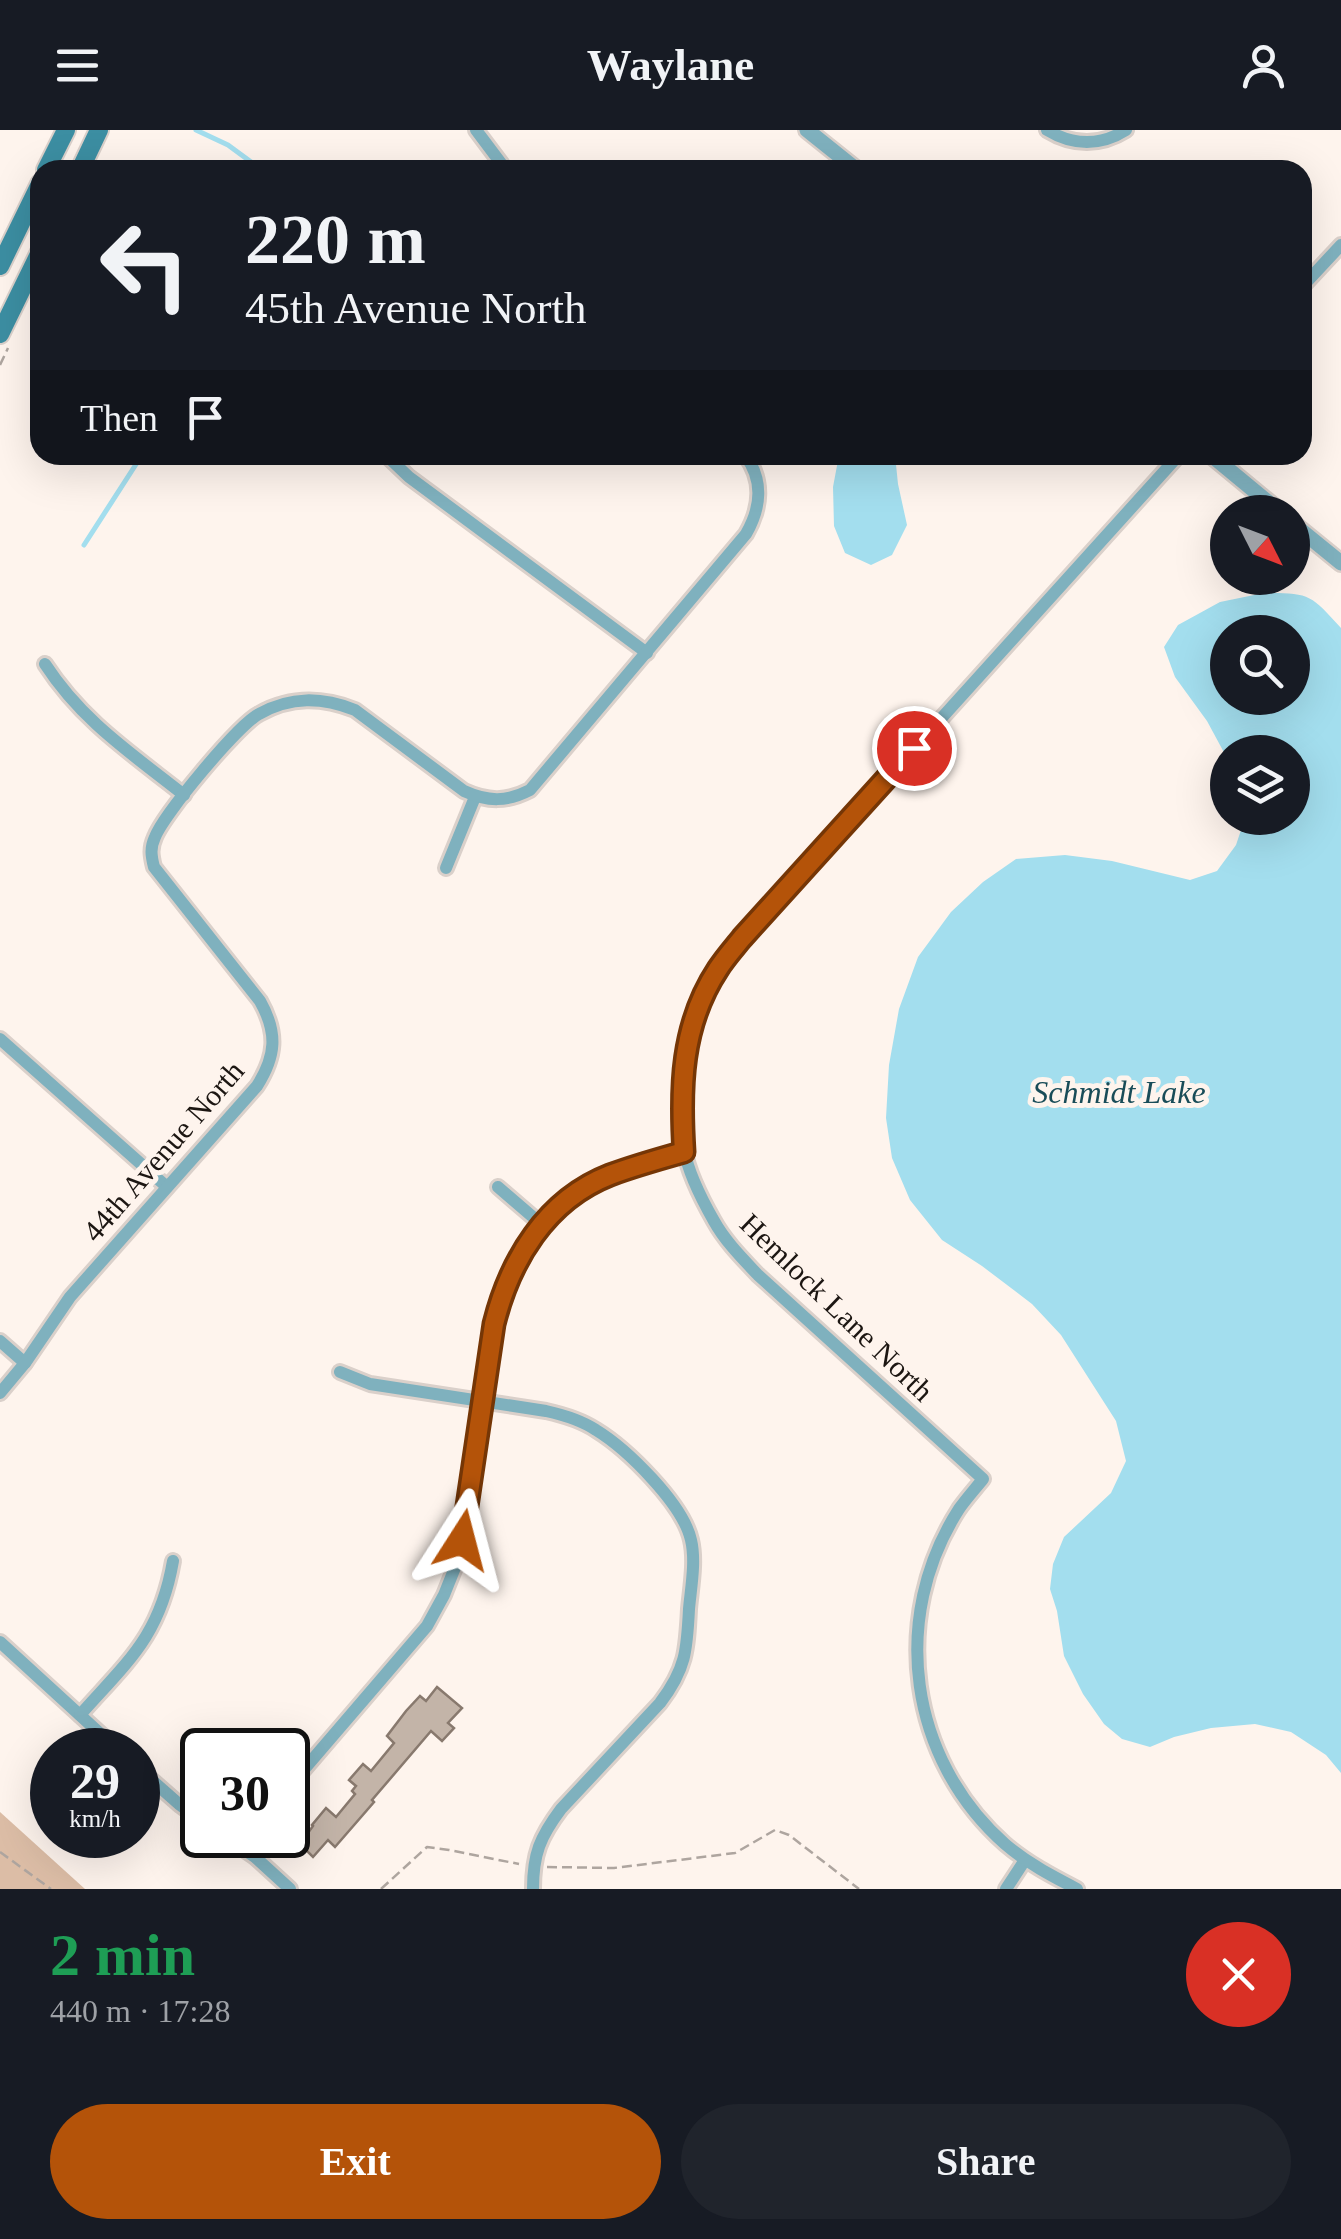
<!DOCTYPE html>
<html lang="en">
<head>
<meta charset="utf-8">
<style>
	body { margin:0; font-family:"Times New Roman",serif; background:#20242c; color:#f1f3f6; height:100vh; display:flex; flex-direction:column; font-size:38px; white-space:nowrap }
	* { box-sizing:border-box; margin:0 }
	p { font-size:32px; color:#9ea1a6 }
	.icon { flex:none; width:55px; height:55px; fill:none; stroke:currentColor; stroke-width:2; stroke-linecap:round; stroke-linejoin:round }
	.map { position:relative; height:1759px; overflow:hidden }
	.side { display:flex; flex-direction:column; background:#171b24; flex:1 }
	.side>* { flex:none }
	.guide { position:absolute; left:30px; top:30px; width:1282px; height:305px; border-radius:30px; box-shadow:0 10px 40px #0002; background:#171b24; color:#f1f3f6; overflow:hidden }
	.needle { width:65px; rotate:132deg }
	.controls { position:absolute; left:1210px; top:365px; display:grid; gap:20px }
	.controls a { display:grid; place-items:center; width:100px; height:100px; border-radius:50%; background:#171b24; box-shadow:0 10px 40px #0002; font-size:50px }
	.speed { position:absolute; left:30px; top:1598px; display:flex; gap:20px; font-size:50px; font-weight:700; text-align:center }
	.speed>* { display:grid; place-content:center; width:130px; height:130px; border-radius:50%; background:#171b24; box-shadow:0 10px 40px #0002; line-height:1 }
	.speed small { font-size:25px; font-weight:400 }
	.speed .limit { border:5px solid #111; border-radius:15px; background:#fff; color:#111 }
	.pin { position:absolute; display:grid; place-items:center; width:85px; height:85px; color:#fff; margin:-42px; border:5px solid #fff; border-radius:50%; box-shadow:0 2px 10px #0007 }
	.me { position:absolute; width:110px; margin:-55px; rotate:9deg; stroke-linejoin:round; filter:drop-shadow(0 0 8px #0008) }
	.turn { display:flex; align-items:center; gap:35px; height:210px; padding:0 50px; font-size:45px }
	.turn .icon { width:130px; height:130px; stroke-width:2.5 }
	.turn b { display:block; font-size:70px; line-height:85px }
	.then { display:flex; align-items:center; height:95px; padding:0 50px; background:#0003; gap:20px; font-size:38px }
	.round { display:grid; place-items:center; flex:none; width:105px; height:105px; border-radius:52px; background:#20242c }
	.head { display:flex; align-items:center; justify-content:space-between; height:170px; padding:0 50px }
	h1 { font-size:60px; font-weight:700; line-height:75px; color:#1e9e55 }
	.cta { display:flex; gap:20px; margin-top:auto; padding:20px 50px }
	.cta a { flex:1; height:115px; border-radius:60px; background:#b45309; color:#fff; font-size:40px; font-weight:700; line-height:115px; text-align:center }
	.cta a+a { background:#20242c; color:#f1f3f6 }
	header { display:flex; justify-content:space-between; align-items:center; height:130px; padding:0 50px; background:#171b24; font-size:45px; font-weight:700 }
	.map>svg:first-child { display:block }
	.green { fill:#dcbda6 }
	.water { fill:#a3deee; fill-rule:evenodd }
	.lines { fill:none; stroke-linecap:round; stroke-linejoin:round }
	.stream { stroke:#a3deee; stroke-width:5 }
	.building { fill:#c3b4a8; stroke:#88796e; stroke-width:2.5 }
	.minor-casing { stroke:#dad0ca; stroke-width:18 }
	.tertiary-casing { stroke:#dad0ca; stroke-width:20 }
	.secondary-casing { stroke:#dad0ca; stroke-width:22 }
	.path { stroke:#aea59f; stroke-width:2.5; stroke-dasharray:10 5; stroke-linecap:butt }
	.minor { stroke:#7fb1be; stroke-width:12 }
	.tertiary { stroke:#7fb1be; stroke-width:15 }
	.secondary { stroke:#3c8ea2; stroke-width:18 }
	.route-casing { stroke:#753606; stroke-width:25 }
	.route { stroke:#b45309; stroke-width:18 }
	.labels { text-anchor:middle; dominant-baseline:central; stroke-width:10; stroke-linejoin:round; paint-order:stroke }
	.street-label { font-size:30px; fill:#1c1612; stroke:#fef4ed }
	.water-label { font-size:32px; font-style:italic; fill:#194c58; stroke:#fef4ed }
</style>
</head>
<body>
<header><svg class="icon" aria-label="menu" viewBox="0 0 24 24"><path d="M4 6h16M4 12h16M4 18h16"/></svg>Waylane<svg class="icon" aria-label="person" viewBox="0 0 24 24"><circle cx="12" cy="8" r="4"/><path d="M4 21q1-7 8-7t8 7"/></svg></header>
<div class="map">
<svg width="1341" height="1759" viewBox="0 0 1341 1759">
	<rect width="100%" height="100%" fill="#fef4ed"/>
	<polygon class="green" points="0,1682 85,1759 0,1759"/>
	<g class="water">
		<polygon points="839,325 895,325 898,354 907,395 892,425 871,435 845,423 834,396 833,357"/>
		<path d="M1264,463C1310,463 1310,464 1341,498V1643L1326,1625L1291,1602L1255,1594L1211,1598L1174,1607L1150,1617L1122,1609L1104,1594L1083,1564L1064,1526L1057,1481L1050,1459L1053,1434L1064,1407L1111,1363L1126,1331L1116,1291L1061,1205L1032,1174L982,1136L942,1110L910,1070L892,1028L886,988L889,935L899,879L918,827L951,782L983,752L1016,729L1065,725L1112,731L1190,750L1217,741L1236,715L1245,688H1292V622H1228L1227,628L1207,591L1175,547L1164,517L1178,495L1220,472ZM1228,502H1292V568H1228Z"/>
	</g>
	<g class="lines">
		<g class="stream">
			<polyline points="196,0 228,15 262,40"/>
			<polyline points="84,415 142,325"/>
		</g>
	</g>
	<polygon class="building" points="437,1557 462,1578 448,1593 454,1598 442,1611 431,1601 372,1670 374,1672 335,1717 328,1710 313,1727 300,1714 313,1696 312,1695 326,1678 336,1687 355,1664 352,1661 356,1656 349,1650 363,1634 371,1641 394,1613 387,1606 406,1581 420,1566 426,1571"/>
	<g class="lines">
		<defs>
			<g id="minor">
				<polyline points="476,0 506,40"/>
				<path d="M1047,0C1073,16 1101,16 1126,0"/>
				<polyline points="1302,157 1341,115"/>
				<polyline points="390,325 389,328 409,347 647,523"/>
				<path d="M45,534C82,591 131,623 184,665"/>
				<polyline points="446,738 475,667"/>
				<polyline points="0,909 167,1057"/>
				<polyline points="498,1057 541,1094"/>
				<polyline points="0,1211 25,1233"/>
				<path d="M340,1242L370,1254L546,1281C564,1285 581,1290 596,1300C627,1319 683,1374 691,1410C696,1431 691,1457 689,1479C687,1520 686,1539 660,1573L561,1679C540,1707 533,1724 533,1759"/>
				<path d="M0,1263L25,1233L70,1167L257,956C276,926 278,903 260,871L154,737C151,725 150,718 155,707C164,684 238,595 259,584C291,566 322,567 355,580L464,661C488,672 507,672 530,660L746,404C761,378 764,350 745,325"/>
				<polyline points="0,1512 118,1620"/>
				<path d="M80,1585C128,1531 160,1506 173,1431"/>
				<polyline points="138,1638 180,1675 202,1691"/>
				<path d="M288,1658L427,1496L444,1465L456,1435L462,1411L494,1194C510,1130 546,1071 609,1045C634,1036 659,1029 684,1022"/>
				<polyline points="223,1705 255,1727 290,1759"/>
				<polyline points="1006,1759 1025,1730"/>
				<path d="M1077,1759C1052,1746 1027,1733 1005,1714C909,1629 889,1488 959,1379C966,1369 975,1359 983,1349L758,1145C742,1128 725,1111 714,1091C702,1070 688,1042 684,1019C675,959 684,890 718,838C725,828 735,818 743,808L1179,325"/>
			</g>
			<g id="tertiary">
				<polyline points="807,0 857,40"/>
				<polyline points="1211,325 1280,382"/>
				<polyline points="1292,393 1341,433"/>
			</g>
			<g id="secondary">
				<polyline points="46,40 66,0"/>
				<polyline points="80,40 99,0"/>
				<polyline points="0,136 40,54"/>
				<polyline points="0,204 40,122"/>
			</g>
		</defs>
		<use href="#minor" class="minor-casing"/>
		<use href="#tertiary" class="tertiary-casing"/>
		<use href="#secondary" class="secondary-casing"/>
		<g class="path">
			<polyline points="0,235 8,218"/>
			<polyline points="0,1722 51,1759"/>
			<polyline points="547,1737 614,1738 735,1723 775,1700 789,1705 859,1759"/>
			<polyline points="381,1759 427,1717 449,1720 519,1734"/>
		</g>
		<use href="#minor" class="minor"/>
		<use href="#tertiary" class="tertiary"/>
		<use href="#secondary" class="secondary"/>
	</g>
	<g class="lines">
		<defs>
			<path id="route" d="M462,1410L494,1194C510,1130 546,1070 610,1045C634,1036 659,1029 684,1022C680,958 681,895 718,839C725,828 734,818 742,808L914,618"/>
		</defs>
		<use href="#route" class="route-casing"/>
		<use href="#route" class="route"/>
	</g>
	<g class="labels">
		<g class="street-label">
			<text transform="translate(163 1021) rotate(-49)">44th Avenue North</text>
			<text transform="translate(837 1177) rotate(44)">Hemlock Lane North</text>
		</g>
		<g class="water-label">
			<text x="1119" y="962">Schmidt Lake</text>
		</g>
	</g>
</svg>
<div class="controls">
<a><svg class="needle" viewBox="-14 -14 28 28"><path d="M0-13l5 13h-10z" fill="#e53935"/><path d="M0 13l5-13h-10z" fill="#9ea1a6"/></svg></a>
<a><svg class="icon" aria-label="search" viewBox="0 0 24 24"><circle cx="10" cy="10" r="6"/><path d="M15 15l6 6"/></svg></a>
<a><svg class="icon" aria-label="layers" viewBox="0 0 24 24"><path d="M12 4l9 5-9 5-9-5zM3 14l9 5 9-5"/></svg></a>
</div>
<div class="speed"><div>29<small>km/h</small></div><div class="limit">30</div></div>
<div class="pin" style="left:914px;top:618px;background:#d93025"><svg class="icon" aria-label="arrive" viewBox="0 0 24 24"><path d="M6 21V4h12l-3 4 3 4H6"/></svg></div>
<svg class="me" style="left:462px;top:1410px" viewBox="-20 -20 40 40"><path d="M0-17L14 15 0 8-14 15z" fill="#b45309" stroke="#fff" stroke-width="4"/></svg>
<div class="guide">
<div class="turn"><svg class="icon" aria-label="left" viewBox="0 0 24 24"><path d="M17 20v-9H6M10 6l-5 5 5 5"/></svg><div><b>220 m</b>45th Avenue North</div></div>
<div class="then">Then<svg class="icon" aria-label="arrive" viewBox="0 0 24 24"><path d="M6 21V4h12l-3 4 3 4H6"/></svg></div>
</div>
</div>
<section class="side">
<div class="head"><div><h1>2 min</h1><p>440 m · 17:28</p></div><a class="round" style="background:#d93025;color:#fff"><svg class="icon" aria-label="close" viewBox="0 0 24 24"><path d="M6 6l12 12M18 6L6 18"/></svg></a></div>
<div class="cta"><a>Exit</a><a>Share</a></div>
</section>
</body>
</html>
